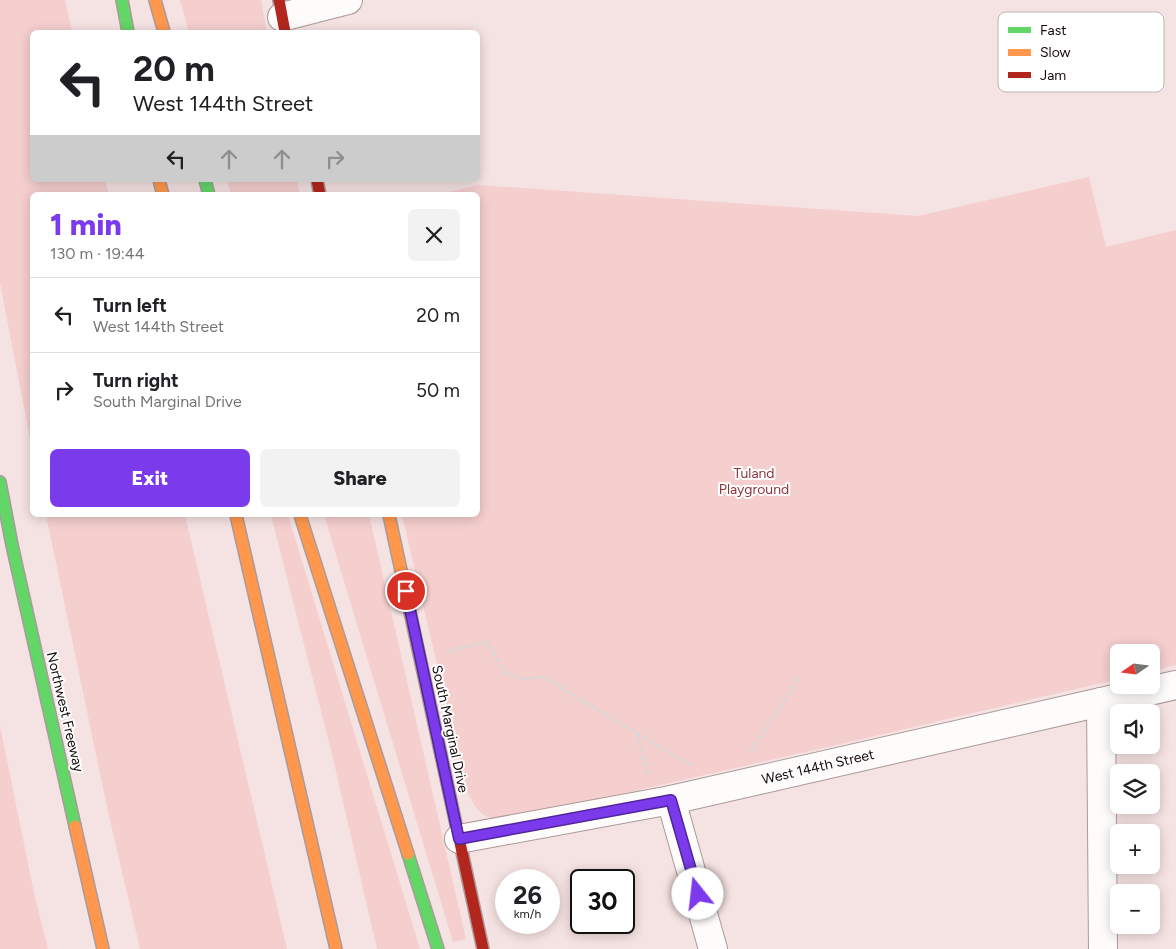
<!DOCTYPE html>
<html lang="en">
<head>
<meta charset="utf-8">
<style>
	body { margin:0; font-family:Figtree,sans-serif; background:#f2f2f2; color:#202124; height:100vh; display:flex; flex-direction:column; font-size:19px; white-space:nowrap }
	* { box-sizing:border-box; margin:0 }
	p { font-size:16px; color:#757577 }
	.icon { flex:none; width:28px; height:28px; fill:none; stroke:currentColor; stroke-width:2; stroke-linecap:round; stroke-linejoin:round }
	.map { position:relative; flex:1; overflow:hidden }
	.side { position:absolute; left:30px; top:192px; width:450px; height:325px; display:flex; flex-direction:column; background:#fff; border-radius:8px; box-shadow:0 2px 12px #0003 }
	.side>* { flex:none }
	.banner { position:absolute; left:30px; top:30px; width:450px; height:152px; border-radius:8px; box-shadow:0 2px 12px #0003; background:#fff; color:#202124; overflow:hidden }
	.needle { width:32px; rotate:256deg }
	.fabs { position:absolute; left:1110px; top:644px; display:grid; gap:10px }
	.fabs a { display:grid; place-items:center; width:50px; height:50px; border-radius:8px; background:#fff; box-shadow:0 2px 12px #0003; font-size:25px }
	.speed { position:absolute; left:495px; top:869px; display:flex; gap:10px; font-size:25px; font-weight:700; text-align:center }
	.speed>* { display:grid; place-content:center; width:65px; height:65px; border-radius:50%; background:#fff; box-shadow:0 2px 12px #0003; line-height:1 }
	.speed small { font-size:12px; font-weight:400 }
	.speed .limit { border:2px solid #111; border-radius:8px; background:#fff; color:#111 }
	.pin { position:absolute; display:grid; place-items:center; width:42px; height:42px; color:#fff; margin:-21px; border:2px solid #fff; border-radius:50%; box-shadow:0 1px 5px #0007 }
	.me { position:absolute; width:55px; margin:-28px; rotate:344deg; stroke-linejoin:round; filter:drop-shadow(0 0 4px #0008) }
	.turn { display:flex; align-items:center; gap:18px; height:105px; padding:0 20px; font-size:22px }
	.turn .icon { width:65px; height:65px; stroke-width:2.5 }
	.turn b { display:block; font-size:35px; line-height:42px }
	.lanes { display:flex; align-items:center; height:48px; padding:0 20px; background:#0003; justify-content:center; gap:25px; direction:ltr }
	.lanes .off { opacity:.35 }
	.round { display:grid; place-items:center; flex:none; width:52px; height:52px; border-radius:8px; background:#f2f2f2 }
	.head { display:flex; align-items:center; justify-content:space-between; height:85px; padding:0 20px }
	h1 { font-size:30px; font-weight:800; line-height:38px; color:#7c3aed }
	.cta { display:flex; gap:10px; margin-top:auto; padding:10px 20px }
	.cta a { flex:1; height:58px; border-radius:8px; background:#7c3aed; color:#fff; font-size:20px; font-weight:800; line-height:58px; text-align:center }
	.cta a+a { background:#f2f2f2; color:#202124 }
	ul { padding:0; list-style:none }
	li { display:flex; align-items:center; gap:15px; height:75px; padding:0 20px; border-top:1px solid #e0e0e0 }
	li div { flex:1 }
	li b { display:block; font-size:19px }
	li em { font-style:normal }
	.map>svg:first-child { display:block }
	.green { fill:#f5cece }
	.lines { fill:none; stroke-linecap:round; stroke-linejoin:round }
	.street-casing { stroke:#aa9a9a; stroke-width:30 }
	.fast-casing { stroke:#aa9a9a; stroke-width:14 }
	.slow-casing { stroke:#aa9a9a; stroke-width:14 }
	.jam-casing { stroke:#aa9a9a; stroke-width:14 }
	.path { stroke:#dcd7d7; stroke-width:3; stroke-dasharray:5 2.5; stroke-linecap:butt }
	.street { stroke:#fefbfb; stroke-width:28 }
	.fast { stroke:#63d668; stroke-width:11 }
	.slow { stroke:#ff974d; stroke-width:11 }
	.jam { stroke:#b3261e; stroke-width:11 }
	.route-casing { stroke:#51269a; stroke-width:12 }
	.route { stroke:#7c3aed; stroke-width:9 }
	.labels { text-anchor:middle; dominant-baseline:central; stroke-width:4; stroke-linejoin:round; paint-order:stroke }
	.park-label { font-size:14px; fill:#8d333b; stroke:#fff }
	.street-label { font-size:14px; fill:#160809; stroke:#fff }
	.key { fill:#fff; stroke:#b9b5b5; stroke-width:1 }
	.key-label { font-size:14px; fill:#160809 }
</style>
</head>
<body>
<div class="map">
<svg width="1176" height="949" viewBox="0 0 1176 949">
	<rect width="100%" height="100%" fill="#f5e2e2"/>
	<g class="green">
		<polygon points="0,0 65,0 72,32 32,32 32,180 105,180 109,195 32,195 32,449 0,283"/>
		<polygon points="180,0 261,0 267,32 189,32"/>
		<path d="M1089,177L1106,247L1176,230V665L1151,671V652H1119V679L832,746L520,817C490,822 481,820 467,792L402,515H478V195H437L478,185L918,216Z"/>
		<polygon points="227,180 297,180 300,195 231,195"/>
		<polygon points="46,515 185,515 287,949 140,949 107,807"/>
		<polygon points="271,515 288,515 420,949 377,949 332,754"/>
		<polygon points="324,515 369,515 466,939 453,942"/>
		<polygon points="0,726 34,893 48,949 0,949"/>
	</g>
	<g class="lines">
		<defs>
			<g id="street">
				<polyline points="282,17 348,0"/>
				<polyline points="1101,702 1103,949"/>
				<polyline points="671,800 713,949"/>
				<polyline points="459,839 671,800 1176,685"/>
			</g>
			<g id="fast">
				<polyline points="122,0 128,32"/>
				<polyline points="205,180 209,195"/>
				<polyline points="0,482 12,545 75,826"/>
				<polyline points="408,854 438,949"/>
			</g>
			<g id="slow">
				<polyline points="155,0 164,32"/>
				<polyline points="159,180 163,195"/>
				<polyline points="236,515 336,949"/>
				<polyline points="300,515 408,854"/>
				<polyline points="389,515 441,755"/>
				<polyline points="75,826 103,949"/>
			</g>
			<g id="jam">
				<polyline points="279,0 285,32"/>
				<polyline points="317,180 320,195"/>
				<polyline points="441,755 483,949"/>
			</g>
		</defs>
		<use href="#street" class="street-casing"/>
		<use href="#fast" class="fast-casing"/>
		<use href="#slow" class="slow-casing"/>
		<use href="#jam" class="jam-casing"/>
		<g class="path">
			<polyline points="447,651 488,642 503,672 523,679 543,677 692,766"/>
			<polyline points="637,733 648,776"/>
			<polyline points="751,752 800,676"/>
		</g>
		<use href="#street" class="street"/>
		<use href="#fast" class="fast"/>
		<use href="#slow" class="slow"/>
		<use href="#jam" class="jam"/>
	</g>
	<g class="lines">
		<defs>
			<polyline id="route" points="406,591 459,839 671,800 698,894"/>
		</defs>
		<use href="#route" class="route-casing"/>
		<use href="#route" class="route"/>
	</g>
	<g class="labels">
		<g class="park-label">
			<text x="754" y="473">Tuland<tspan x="754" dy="16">Playground</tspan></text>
		</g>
		<g class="street-label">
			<text transform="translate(65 712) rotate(77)">Northwest Freeway</text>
			<text transform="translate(450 729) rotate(78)">South Marginal Drive</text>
			<text transform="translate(818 767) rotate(-13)">West 144th Street</text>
		</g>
	</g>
	<rect x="998" y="12" width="166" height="80" rx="8" class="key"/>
	<rect x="1008" y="27" width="23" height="6" fill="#63d668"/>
	<rect x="1008" y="49" width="23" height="7" fill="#ff974d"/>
	<rect x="1008" y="72" width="23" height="6" fill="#b3261e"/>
	<g class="key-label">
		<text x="1040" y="35">Fast</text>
		<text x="1040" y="57">Slow</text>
		<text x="1040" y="80">Jam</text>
	</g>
</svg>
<div class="fabs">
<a><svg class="needle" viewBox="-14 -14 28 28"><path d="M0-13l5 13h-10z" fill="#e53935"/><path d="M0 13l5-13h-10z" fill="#757577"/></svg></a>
<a><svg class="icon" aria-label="sound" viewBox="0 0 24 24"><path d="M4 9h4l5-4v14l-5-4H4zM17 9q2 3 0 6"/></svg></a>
<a><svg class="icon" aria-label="layers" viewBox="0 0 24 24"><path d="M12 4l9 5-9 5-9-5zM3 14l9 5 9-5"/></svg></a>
<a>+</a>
<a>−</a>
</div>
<div class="speed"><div>26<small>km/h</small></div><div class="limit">30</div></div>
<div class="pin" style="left:406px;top:591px;background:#d93025"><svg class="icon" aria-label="arrive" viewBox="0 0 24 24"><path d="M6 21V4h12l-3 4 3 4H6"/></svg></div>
<svg class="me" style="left:698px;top:894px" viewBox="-20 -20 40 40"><circle r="19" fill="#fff"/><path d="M0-13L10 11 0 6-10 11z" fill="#7c3aed"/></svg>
<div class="banner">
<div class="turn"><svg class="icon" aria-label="left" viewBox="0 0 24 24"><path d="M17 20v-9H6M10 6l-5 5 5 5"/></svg><div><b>20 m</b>West 144th Street</div></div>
<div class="lanes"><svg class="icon" aria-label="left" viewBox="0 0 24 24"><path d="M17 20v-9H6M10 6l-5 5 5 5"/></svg><svg class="icon off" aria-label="ahead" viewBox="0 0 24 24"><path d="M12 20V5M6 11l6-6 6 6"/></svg><svg class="icon off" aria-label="ahead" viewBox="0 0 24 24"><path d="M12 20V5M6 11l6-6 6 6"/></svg><svg class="icon off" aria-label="right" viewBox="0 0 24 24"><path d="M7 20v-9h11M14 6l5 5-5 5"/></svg></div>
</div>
<section class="side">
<div class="head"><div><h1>1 min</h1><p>130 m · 19:44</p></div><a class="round"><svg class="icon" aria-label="close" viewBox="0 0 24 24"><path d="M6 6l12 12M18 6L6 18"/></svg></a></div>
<ul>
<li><svg class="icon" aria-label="left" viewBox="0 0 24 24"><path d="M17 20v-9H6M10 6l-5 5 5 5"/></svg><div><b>Turn left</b><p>West 144th Street</p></div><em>20 m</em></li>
<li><svg class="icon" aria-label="right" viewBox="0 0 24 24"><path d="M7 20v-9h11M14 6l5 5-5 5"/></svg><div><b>Turn right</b><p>South Marginal Drive</p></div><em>50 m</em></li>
</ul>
<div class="cta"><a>Exit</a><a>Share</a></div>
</section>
</div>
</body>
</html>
